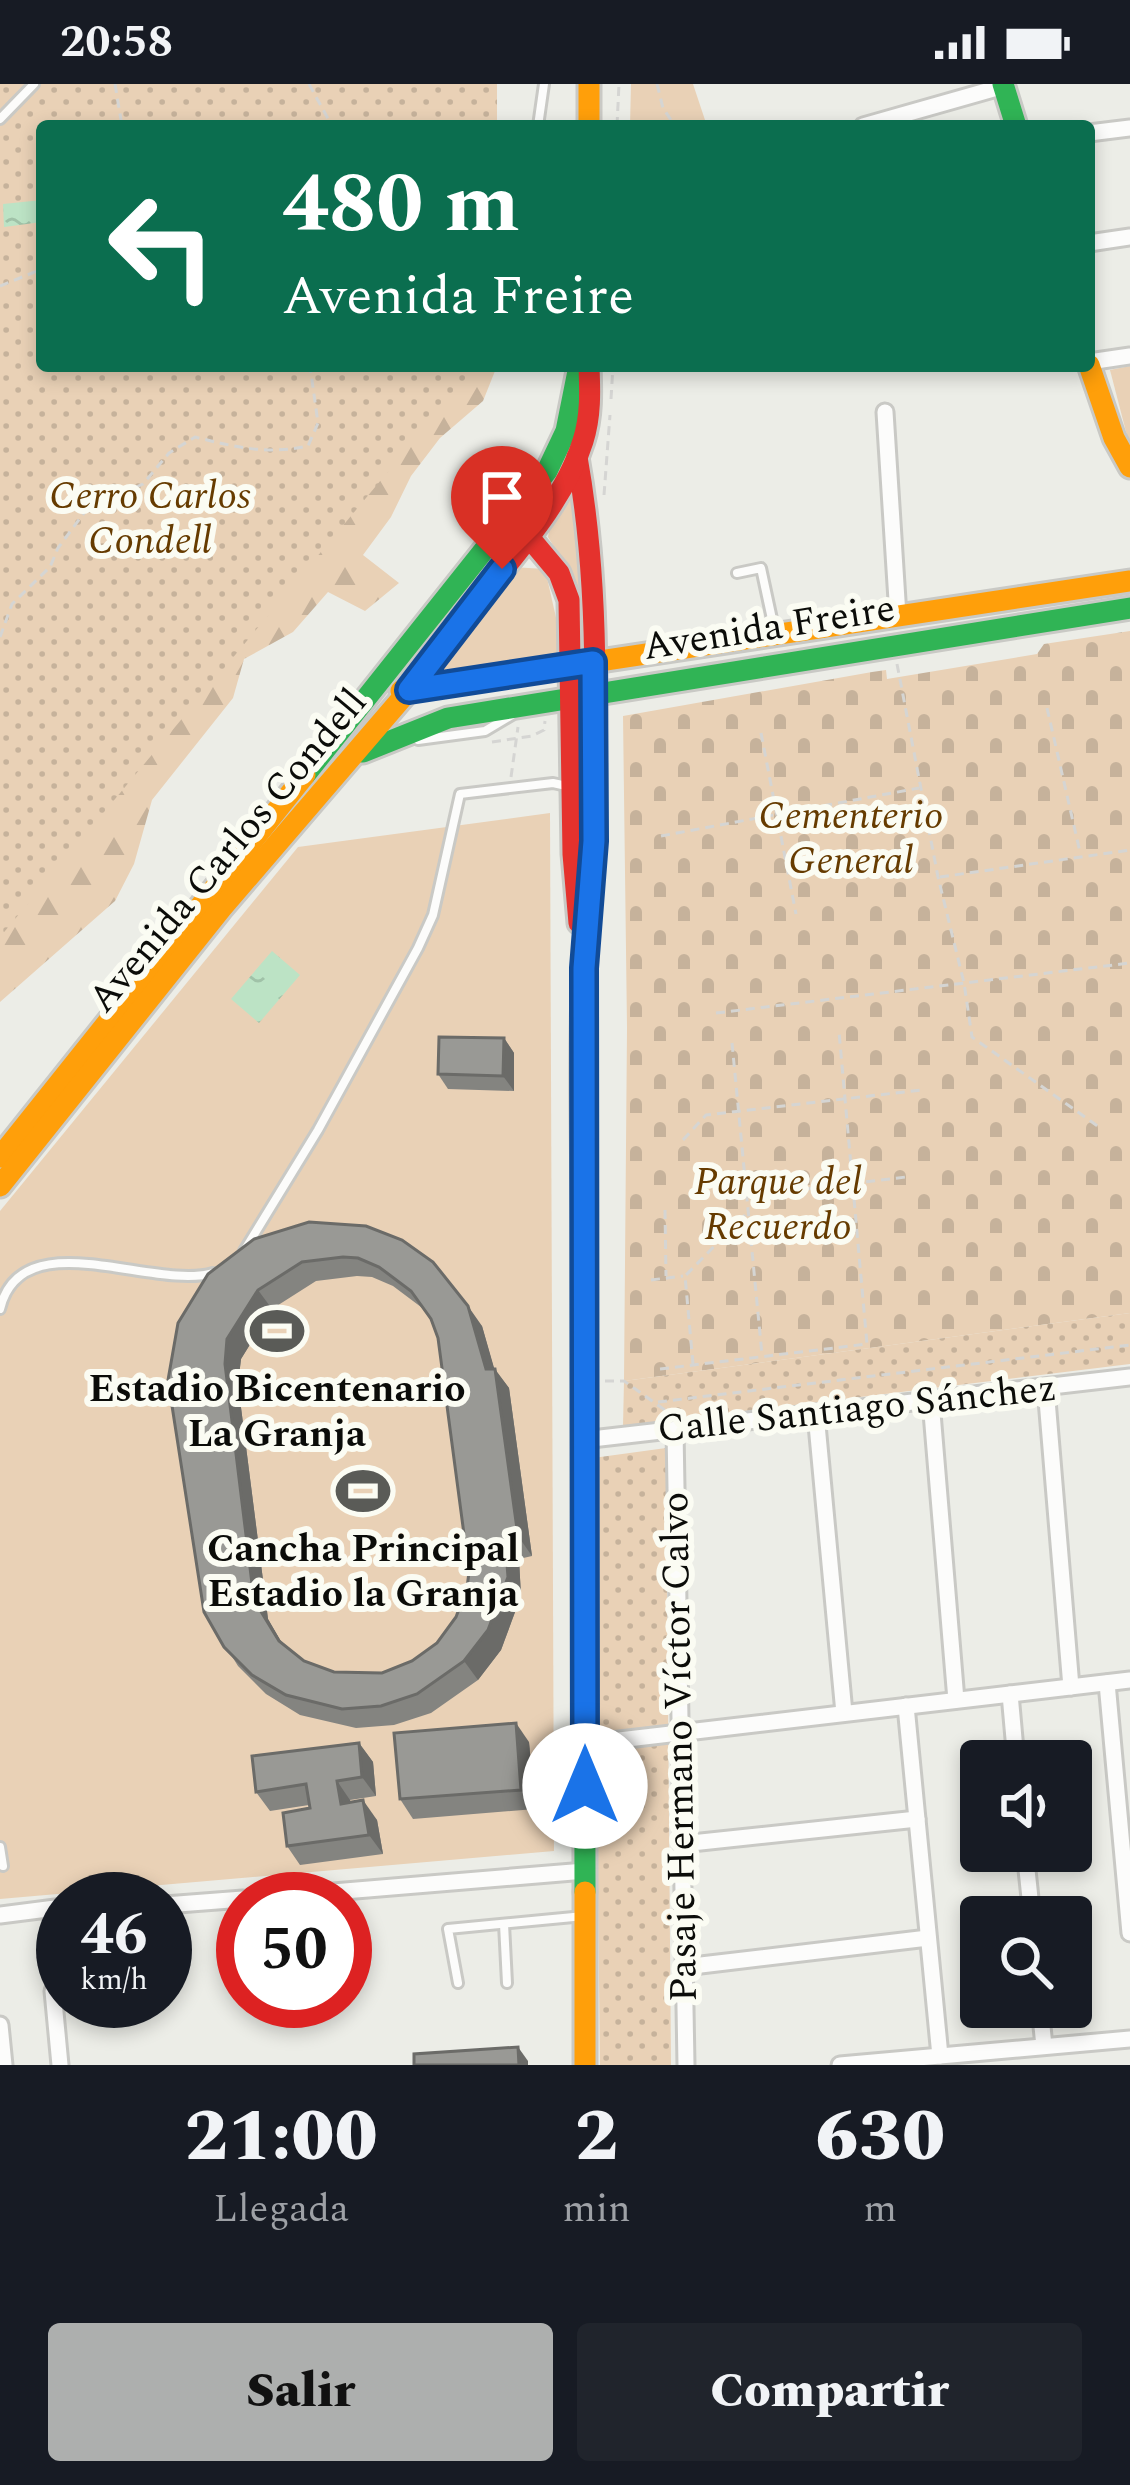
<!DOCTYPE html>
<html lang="es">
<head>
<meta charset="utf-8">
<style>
	body { margin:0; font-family:Spectral,serif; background:#20242c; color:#f1f3f6; height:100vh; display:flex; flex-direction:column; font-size:45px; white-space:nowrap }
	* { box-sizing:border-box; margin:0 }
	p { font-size:39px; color:#9ea1a6 }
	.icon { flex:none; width:66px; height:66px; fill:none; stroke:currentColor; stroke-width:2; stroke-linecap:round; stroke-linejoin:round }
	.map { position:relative; height:1981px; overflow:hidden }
	.sheet { display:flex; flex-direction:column; background:#171b24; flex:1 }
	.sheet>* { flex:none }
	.hud { position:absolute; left:36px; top:36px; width:1059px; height:252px; border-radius:12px; box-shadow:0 6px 18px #0003; background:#0b6e4f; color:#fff; overflow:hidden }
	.tools { position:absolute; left:960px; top:1656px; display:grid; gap:24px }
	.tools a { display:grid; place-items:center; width:132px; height:132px; border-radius:12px; background:#171b24; box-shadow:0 6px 18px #0003; font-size:60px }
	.speed { position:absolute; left:36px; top:1788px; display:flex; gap:24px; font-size:60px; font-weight:700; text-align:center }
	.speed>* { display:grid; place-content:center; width:156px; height:156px; border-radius:50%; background:#171b24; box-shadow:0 6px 18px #0003; line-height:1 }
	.speed small { font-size:30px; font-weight:400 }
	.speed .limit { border:18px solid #d22; background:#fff; color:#111 }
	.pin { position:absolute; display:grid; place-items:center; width:102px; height:102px; color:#fff; margin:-123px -51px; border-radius:50% 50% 50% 0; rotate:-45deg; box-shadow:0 0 12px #0007 }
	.pin .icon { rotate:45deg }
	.me { position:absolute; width:132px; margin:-66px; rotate:0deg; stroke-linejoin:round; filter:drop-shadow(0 0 9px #0008) }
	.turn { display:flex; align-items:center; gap:42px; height:252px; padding:0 48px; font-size:54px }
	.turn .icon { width:156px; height:156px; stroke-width:2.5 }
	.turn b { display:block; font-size:84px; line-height:102px }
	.eta { display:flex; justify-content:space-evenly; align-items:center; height:204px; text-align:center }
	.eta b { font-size:72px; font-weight:800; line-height:84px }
	.cta { display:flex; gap:24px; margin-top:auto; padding:24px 48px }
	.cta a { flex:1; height:138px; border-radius:12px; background:#adafae; color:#111; font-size:48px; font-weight:800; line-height:138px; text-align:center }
	.cta a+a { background:#20242c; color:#f1f3f6 }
	.status { display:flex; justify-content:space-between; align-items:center; height:84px; padding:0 60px; background:#171b24; direction:ltr }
	.status svg { height:33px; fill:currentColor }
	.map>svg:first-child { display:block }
	.green { fill:#e9d1b6 }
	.forest { fill:url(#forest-firs) }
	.cemetery { fill:url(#cemetery-stones) }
	.park { fill:url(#park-dots) }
	.water { fill:url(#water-ripples) }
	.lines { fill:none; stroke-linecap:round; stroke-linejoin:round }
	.lane-casing { stroke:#c9c9c5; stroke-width:14 }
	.street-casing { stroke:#c9c9c5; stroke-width:21 }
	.fast-casing { stroke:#c9c9c5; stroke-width:27 }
	.slow-casing { stroke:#c9c9c5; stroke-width:27 }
	.jam-casing { stroke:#c9c9c5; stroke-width:27 }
	.path { stroke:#d5d5d3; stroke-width:3; stroke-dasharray:9 6; stroke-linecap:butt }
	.lane { stroke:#fcfcfb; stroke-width:8 }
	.street { stroke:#fcfcfb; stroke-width:15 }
	.fast { stroke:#30b455; stroke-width:21 }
	.slow { stroke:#ff9f0a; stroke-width:21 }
	.jam { stroke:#e5322d; stroke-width:21 }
	.wall { fill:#848480; fill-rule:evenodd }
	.shaded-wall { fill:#6b6b68 }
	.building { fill:#999995; stroke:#6b6b68; stroke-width:3; fill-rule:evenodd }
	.route-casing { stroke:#114b97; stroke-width:30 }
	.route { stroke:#1a73e8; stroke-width:21 }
	.labels { text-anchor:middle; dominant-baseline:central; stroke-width:12; stroke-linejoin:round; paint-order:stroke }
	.park-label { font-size:39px; font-style:italic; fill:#663b00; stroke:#fbfcf3 }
	.street-label { font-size:39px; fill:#0b0c09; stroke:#fbfcf3 }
	.poi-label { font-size:39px; font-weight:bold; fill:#0b0c09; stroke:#fbfcf3 }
</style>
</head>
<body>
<div class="status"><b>20:58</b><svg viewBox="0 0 49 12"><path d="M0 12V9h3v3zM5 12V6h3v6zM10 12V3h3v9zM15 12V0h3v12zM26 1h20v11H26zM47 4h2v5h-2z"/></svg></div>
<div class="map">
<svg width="1130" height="1981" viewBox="0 0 1130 1981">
	<defs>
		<pattern id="forest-firs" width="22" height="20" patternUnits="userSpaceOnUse" patternTransform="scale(3)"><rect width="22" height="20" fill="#e9d1b6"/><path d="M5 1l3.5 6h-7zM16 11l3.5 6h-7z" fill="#c6b29b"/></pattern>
		<pattern id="cemetery-stones" width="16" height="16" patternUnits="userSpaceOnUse" patternTransform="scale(3)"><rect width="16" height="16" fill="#e9d1b6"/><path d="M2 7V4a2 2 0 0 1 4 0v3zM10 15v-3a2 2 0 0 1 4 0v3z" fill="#c6b29b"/></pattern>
		<pattern id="park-dots" width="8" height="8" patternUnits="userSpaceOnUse" patternTransform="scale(3)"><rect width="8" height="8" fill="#e9d1b6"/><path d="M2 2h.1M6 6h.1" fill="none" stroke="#c6b29b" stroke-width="1.8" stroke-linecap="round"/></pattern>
		<pattern id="water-ripples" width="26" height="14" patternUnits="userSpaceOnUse" patternTransform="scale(3)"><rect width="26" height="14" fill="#bce3c5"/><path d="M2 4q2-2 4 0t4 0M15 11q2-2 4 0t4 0" fill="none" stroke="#a0c2a8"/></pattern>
	</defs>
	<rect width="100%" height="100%" fill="#ecede7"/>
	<g class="green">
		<polygon points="631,0 693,0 707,42 630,42"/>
		<polygon points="1130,282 1130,363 1110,286"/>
		<polygon points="572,409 577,426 581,529 567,484 548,453 550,442"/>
		<polygon points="512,483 545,485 562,560 557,571 434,589"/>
		<polygon points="550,729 554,1767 0,1815 0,1127 298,763"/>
	</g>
	<polygon class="forest" points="0,216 42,282 497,282 483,317 440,354 411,392 391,433 363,471 399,499 365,527 328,508 293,548 244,575 233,614 152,716 134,780 115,817 0,918"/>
	<polygon class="cemetery" points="1130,547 1130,1229 624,1297 627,944 623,632 872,588 886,586 887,595 1037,570 1044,560"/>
	<g class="park">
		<polygon points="0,0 497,0 497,42 42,42 42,282 476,282 0,853"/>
		<polygon points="1130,1229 1130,1280 623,1342 624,1297"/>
		<polygon points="666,1364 671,1981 600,1981 593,1374"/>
	</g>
	<g class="water">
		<polygon points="42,116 42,138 4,143 3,120"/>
		<polygon points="272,867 300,891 259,939 231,915"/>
	</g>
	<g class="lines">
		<defs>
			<g id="lane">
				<polyline points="0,35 34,0"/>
				<polyline points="538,42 544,0"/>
				<polyline points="737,489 761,484 775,549"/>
				<polyline points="418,656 485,647 512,631"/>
				<polyline points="244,1167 318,1046 418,864 433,831 460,710 553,699 571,703"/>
				<path d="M0,1225C21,1136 154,1207 213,1189"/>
				<polyline points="0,1763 3,1782"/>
				<polyline points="504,1840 507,1899"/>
				<polyline points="458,1899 448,1845 584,1832"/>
			</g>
			<g id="street">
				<polyline points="863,42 1004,2"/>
				<polyline points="1089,49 1130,44"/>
				<polyline points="1089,159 1130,153"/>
				<polyline points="1089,278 1130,272"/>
				<polyline points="885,328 898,532"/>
				<polyline points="1046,1304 1071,1603"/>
				<polyline points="931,1317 956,1616"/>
				<polyline points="816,1330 844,1629"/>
				<polyline points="675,1346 686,1981"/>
				<polyline points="583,1356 1130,1293"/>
				<polyline points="1107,1599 1130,1849"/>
				<polyline points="1010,1610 1016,1677"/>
				<polyline points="906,1622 940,1972"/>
				<polyline points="585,1660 1130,1596"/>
				<polyline points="682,1760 917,1735"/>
				<polyline points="1025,1767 1032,1833"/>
				<polyline points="247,1815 585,1787"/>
				<polyline points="165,1821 243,1815"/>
				<polyline points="0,1831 63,1823"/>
				<polyline points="684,1883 928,1854"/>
				<polyline points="53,1907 60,1981"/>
				<polyline points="1040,1923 1044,1962"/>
				<polyline points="0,1941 4,1981"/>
				<polyline points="840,1981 1130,1955"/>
			</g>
			<g id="fast">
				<polyline points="1003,0 1016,42"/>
				<polyline points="363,668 448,634 1130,524"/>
				<polyline points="305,691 547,387 566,347 579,282"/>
				<polyline points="584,1203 585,1808"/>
			</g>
			<g id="slow">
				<polyline points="589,0 589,42"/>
				<polyline points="1089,281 1114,354 1130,383"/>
				<polyline points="401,607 1130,497"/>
				<polyline points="0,1073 305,691"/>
				<polyline points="0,1102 221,825 409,606 469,528"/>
				<polyline points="585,1808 585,1981"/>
			</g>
			<g id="jam">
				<path d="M577,373C607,541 592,714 584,883C579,989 584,1097 584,1203"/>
				<polyline points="528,452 559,489 569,516 573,770 579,839"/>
				<path d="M469,528C509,476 563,421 583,357C591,332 590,307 589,282"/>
			</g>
		</defs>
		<use href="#lane" class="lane-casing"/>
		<use href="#street" class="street-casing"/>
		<use href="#fast" class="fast-casing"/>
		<use href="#slow" class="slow-casing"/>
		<use href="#jam" class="jam-casing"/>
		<g class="path">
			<polyline points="115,0 122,42"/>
			<polyline points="309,0 332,42"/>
			<polyline points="657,0 663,24 675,42"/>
			<polyline points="617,42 619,0"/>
			<polyline points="0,202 42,185"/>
			<polyline points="611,315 613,282"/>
			<polyline points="604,411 610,331"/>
			<path d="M0,553L12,520L50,483L58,464L87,425L143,400L169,369L195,353C235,363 267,371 308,362L318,339L310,282"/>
			<polyline points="897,580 938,793 964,899 972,953 1099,1043"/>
			<polyline points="1047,624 1080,768"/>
			<polyline points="761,649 796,830"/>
			<polyline points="492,658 532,652 544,646 545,637"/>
			<polyline points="511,693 518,643"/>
			<polyline points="661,752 919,704"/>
			<polyline points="940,793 1130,766"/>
			<polyline points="716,929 1130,879"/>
			<polyline points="732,959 762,1271"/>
			<polyline points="683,1056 706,1031 921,1006"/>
			<polyline points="747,1112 906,1093"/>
			<polyline points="665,1126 666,1192"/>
			<polyline points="651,1196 683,1192"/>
			<polyline points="693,1280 685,1192 747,1129"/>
			<polyline points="660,1285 867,1260 839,948"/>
			<polyline points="605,1297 624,1297 669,1329"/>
			<polyline points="658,1318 1130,1261"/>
		</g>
		<use href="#lane" class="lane"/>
		<use href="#street" class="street"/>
		<use href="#fast" class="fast"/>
		<use href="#slow" class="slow"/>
		<use href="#jam" class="jam"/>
	</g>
	<g class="wall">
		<polygon points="504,954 514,969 514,1007 448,1005 438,990"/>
		<path d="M309,1138L482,1242L494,1285L509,1304L532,1472L519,1475L521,1512L501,1566L478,1596L431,1629L394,1641L356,1644L300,1631L266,1610L238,1582L204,1528L254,1155ZM357,1192L372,1193L393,1202L425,1226L432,1236L438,1254L469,1488L467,1504L456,1533L437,1559L412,1577L382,1589L334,1588L304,1577L282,1560L268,1535L238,1300L241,1275L272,1225L316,1197Z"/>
		<polygon points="529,1658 535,1725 413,1735 400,1715"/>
		<polygon points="359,1659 373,1678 376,1712 350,1716 351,1719 377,1736 383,1770 300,1781 287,1762 310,1724 309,1721 270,1727 256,1708"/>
	</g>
	<g class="shaded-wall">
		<polygon points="504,954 514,969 514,1007 503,992"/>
		<polygon points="258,1206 272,1225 241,1275 238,1300 268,1535 292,1576 254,1516 225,1280 227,1255"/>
		<polygon points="468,1222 482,1242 497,1294 495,1285 509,1304 532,1472 518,1452"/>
		<polygon points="505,1455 519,1475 521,1512 501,1566 478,1596 464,1577"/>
		<polygon points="516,1639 529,1658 535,1725 521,1706"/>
		<polygon points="359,1659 373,1678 376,1712 362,1693"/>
		<polygon points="337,1697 350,1716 355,1740 341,1720"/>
		<polygon points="363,1716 377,1736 383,1770 369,1751"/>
		<polygon points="518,1963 528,1977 528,1981 519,1981"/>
	</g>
	<g class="building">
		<polygon points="439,953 504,954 503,992 438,990"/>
		<path d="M309,1138L366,1142L402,1156L433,1178L468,1222L486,1285H495L518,1452L505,1455L508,1493L488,1546L464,1577L417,1610L381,1622L342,1625L286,1611L252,1591L224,1563L204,1528L168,1296L178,1239L208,1190L254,1155ZM343,1173L358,1174L379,1183L411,1207L431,1235L438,1254L469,1488L467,1504L456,1533L437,1559L412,1577L382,1589L334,1588L304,1577L279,1557L254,1516L225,1280L227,1255L258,1206L302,1178Z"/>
		<polygon points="516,1639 521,1706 400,1715 394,1649"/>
		<polygon points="359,1659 362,1693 337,1697 341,1720 363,1716 369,1751 287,1762 283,1729 310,1724 306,1700 256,1708 252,1672"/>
		<polygon points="518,1963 519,1981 414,1981 414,1970"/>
	</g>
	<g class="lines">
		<defs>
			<polyline id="route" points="502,485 409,606 593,578 594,757 584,884 585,1702"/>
		</defs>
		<use href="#route" class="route-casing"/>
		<use href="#route" class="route"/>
	</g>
	<defs>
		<symbol id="stadium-bare" viewBox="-9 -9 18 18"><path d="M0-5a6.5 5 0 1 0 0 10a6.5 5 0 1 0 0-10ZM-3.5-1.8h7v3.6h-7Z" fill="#5a5b57" stroke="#fbfcf3" stroke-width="2.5" paint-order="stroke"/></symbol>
	</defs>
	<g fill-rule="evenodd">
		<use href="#stadium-bare" x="239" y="1209" width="76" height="76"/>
		<use href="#stadium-bare" x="325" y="1369" width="76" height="76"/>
	</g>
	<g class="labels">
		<g class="park-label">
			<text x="150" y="412">Cerro Carlos<tspan x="150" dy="45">Condell</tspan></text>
			<text x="851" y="732">Cementerio<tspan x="851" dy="45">General</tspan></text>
			<text x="778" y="1098">Parque del<tspan x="778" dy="45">Recuerdo</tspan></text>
		</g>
		<g class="street-label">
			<text transform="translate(769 544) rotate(-9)">Avenida Freire</text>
			<text transform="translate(228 767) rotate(-50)">Avenida Carlos Condell</text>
			<text transform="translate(857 1325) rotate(-6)">Calle Santiago Sánchez</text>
			<text transform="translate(680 1663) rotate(-91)">Pasaje Hermano Víctor Calvo</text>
		</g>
		<g class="poi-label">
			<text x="277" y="1305">Estadio Bicentenario<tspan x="277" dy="45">La Granja</tspan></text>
			<text x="363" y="1465">Cancha Principal<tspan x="363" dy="45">Estadio la Granja</tspan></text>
		</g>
	</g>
</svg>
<div class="tools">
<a><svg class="icon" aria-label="sound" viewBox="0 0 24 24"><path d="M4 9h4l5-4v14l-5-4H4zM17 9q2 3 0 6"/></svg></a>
<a><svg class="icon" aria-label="search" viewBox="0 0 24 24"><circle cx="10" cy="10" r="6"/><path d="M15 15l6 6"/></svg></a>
</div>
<div class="speed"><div>46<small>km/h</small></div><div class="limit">50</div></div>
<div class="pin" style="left:502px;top:485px;background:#d93025"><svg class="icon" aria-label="arrive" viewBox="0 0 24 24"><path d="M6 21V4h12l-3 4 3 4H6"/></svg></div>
<svg class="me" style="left:585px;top:1702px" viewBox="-20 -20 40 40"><circle r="19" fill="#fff"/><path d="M0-13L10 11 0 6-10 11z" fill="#1a73e8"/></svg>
<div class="hud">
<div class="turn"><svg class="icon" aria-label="left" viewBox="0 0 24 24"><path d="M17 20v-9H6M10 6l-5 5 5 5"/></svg><div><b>480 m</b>Avenida Freire</div></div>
</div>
</div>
<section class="sheet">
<div class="eta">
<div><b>21:00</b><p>Llegada</p></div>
<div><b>2</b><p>min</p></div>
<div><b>630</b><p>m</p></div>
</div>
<div class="cta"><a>Salir</a><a>Compartir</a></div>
</section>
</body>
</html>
